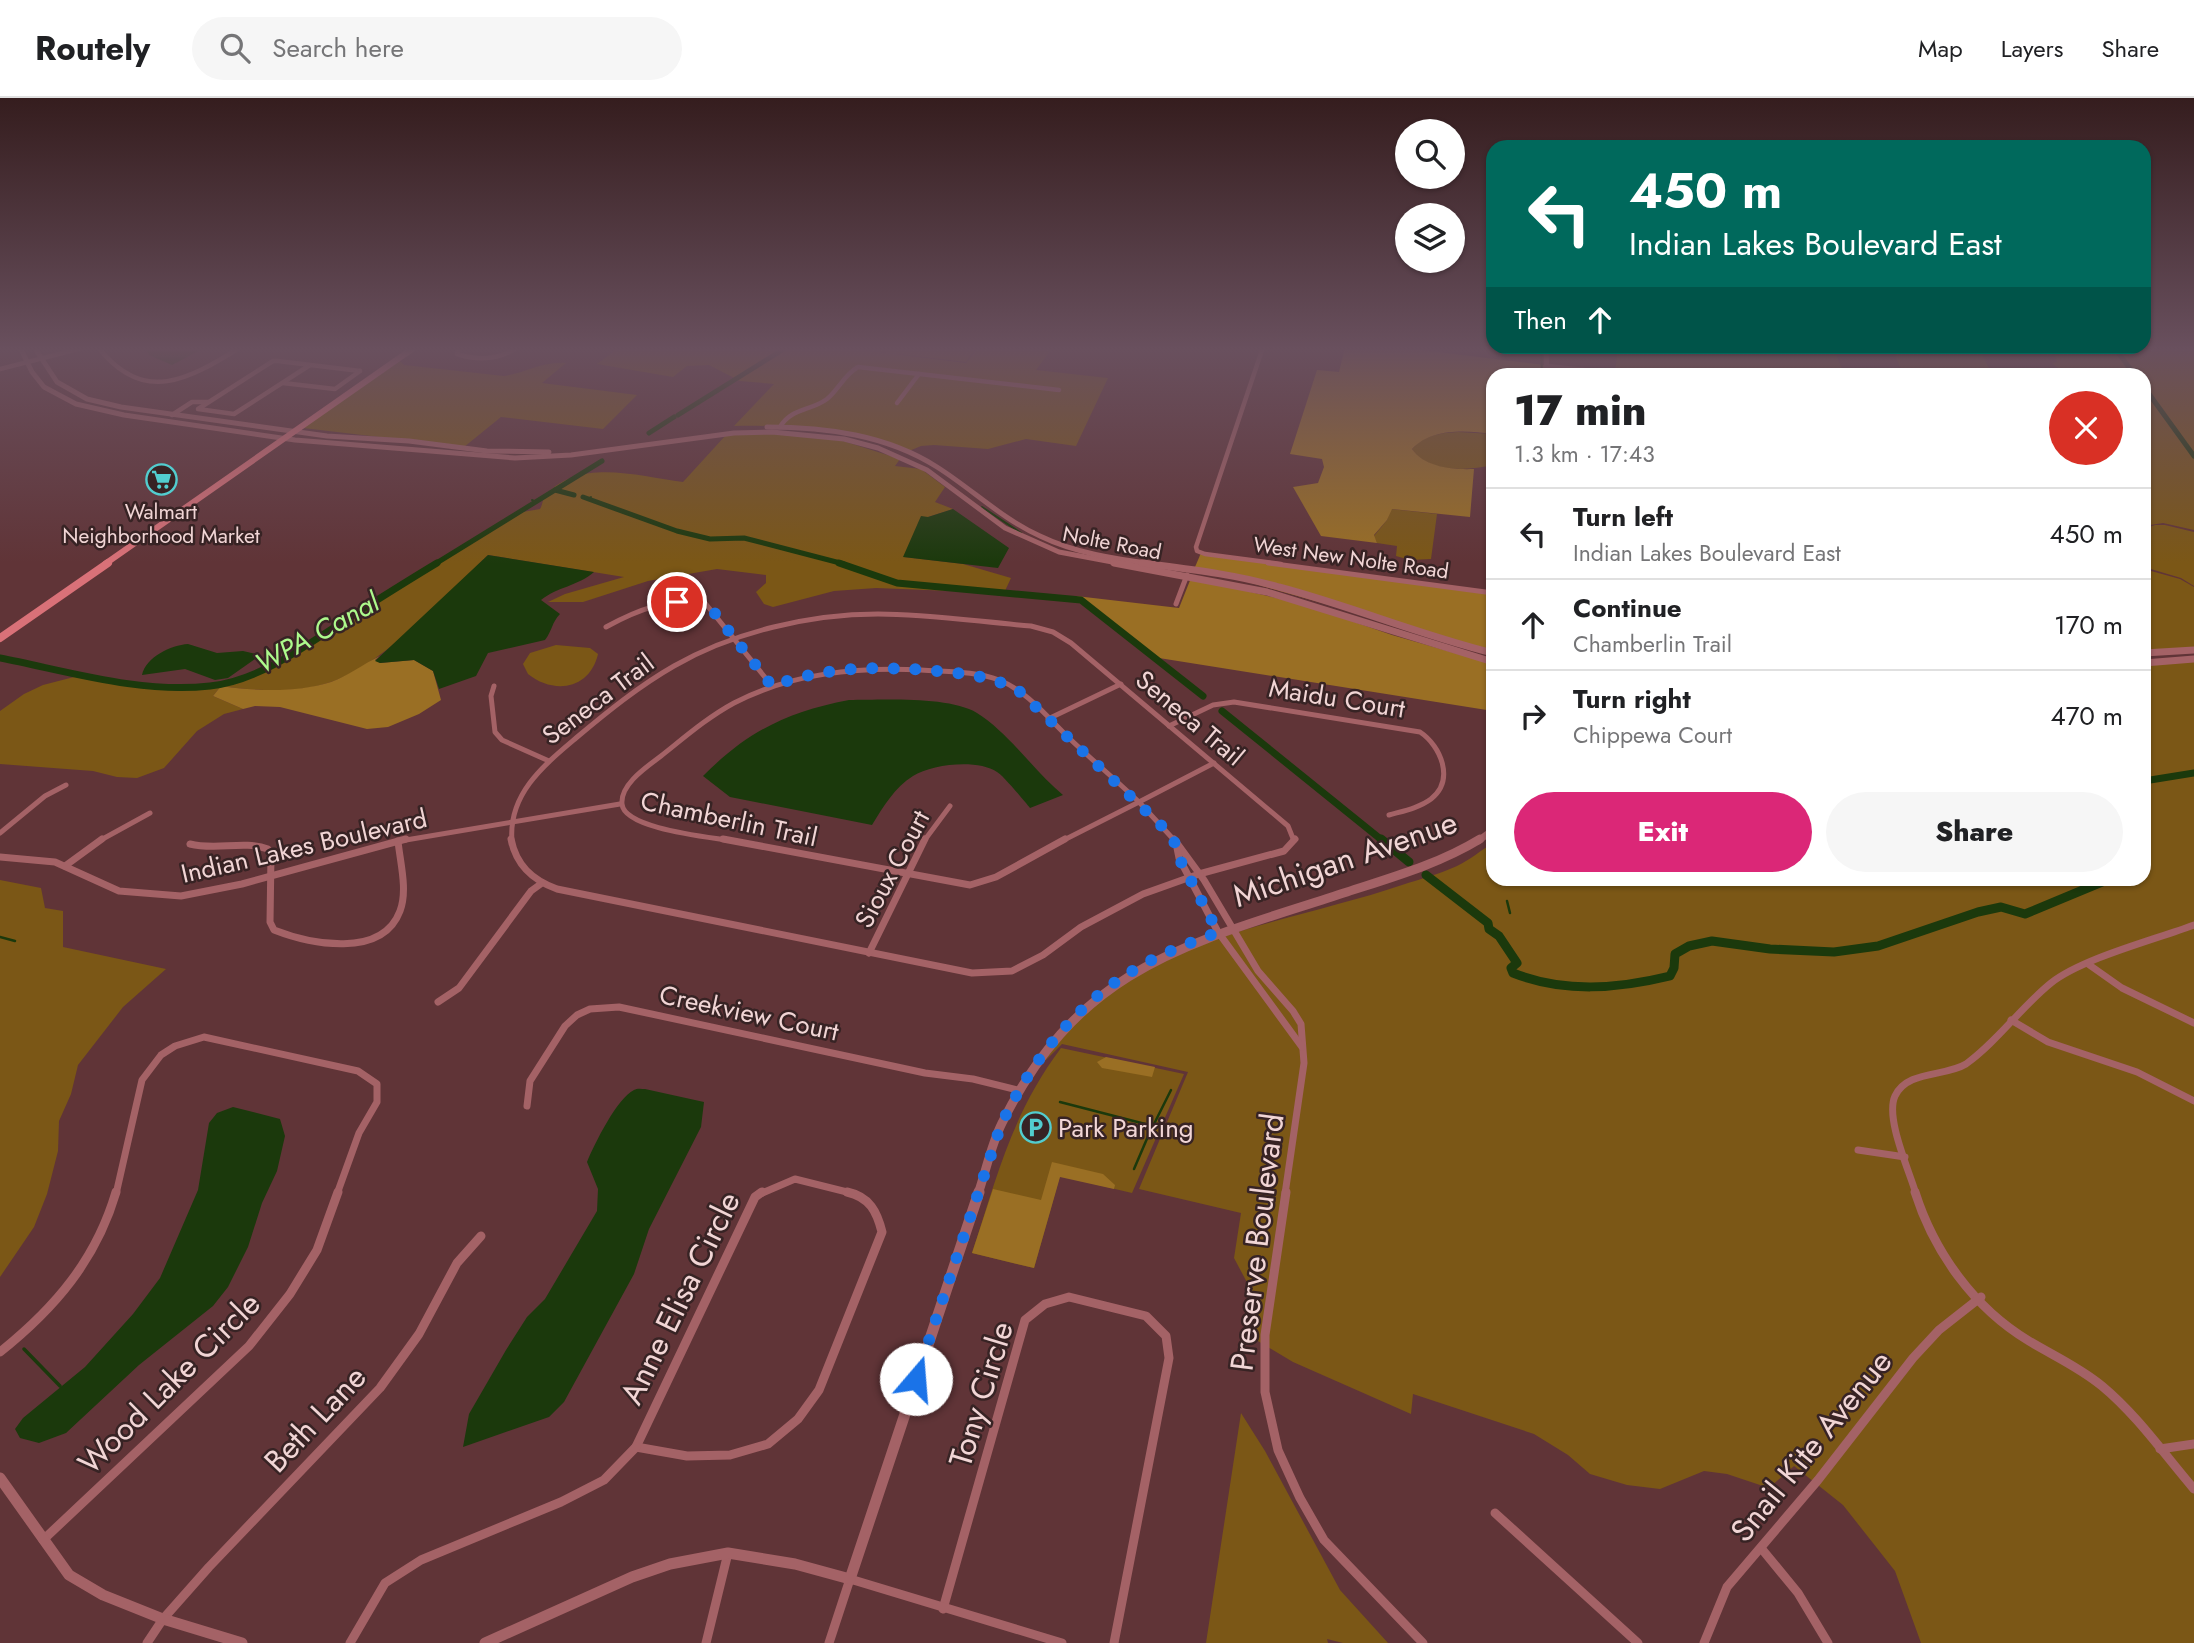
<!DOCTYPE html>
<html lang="en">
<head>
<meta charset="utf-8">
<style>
	body { margin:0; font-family:Jost,sans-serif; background:#f6f6f6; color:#202124; height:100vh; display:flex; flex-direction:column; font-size:26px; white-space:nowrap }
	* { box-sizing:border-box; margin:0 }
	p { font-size:23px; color:#757577 }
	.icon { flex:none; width:38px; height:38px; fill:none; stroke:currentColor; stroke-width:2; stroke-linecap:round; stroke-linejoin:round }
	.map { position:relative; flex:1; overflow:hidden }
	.side { position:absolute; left:1486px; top:270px; width:665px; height:518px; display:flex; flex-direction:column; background:#fff; border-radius:21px; box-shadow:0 2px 5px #0004 }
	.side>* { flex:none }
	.banner { position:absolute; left:1486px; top:42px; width:665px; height:214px; border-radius:21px; box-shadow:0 2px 5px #0004; background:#00695c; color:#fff; overflow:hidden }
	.tools { position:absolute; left:1395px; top:21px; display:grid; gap:14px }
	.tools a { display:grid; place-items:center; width:70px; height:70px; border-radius:50%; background:#fff; box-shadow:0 2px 5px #0004; font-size:35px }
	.pin { position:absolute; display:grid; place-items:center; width:60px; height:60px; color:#fff; margin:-30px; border:4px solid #fff; border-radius:50%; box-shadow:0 2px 7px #0007 }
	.me { position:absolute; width:77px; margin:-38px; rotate:18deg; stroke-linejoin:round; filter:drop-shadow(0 0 5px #0008) }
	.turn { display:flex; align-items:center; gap:24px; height:147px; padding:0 28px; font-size:32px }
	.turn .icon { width:91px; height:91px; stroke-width:2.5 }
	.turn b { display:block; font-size:49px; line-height:60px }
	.then { display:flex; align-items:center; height:66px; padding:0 28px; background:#0003; gap:14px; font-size:26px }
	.round { display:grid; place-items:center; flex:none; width:74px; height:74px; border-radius:37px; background:#f6f6f6 }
	.overview { display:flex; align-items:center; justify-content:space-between; height:119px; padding:0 28px }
	h1 { font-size:42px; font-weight:800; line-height:52px }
	.action { display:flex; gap:14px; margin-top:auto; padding:14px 28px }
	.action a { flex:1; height:80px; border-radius:42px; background:#db2777; color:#fff; font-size:28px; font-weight:800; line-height:80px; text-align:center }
	.action a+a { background:#f6f6f6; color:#202124 }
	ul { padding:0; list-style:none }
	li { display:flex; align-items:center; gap:21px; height:91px; padding:0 28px; border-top:2px solid #e0e0e0 }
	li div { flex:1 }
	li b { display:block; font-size:26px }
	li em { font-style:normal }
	header { display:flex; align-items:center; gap:42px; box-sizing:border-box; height:98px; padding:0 35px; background:#fff; border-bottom:2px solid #e0e0e0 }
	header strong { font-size:33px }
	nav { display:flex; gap:38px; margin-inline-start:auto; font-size:24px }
	.search { width:490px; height:63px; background:#f6f6f6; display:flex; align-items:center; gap:18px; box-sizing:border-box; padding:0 24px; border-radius:38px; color:#757577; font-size:26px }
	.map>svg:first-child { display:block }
	.green { fill:#7b5716 }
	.forest { fill:#9a6f24 }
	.water { fill:#1b390c }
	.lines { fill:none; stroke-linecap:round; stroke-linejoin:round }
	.stream-far2 { stroke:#1b390c; stroke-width:2 }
	.stream-far1 { stroke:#1b390c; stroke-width:2.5 }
	.stream { stroke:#1b390c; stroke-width:3.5 }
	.canal-far2 { stroke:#1b390c; stroke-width:5 }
	.canal-far1 { stroke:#1b390c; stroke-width:7 }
	.canal { stroke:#1b390c; stroke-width:9 }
	.minor-far3 { stroke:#a46266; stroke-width:4.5 }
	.minor-far2 { stroke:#a46266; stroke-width:5 }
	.minor-far1 { stroke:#a46266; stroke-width:7 }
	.minor { stroke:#a46266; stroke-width:9 }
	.tertiary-far3 { stroke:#a46266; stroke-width:5 }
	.tertiary-far2 { stroke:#a46266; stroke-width:7 }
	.tertiary-far1 { stroke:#a46266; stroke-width:9 }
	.tertiary { stroke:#a46266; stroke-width:11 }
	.secondary-far1 { stroke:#d97178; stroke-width:6 }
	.secondary { stroke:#d97178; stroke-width:8 }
	.route { stroke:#1a73e8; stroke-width:12; stroke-dasharray:0 21.6 }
	.labels { text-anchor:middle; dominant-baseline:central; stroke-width:5; stroke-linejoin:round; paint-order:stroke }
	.far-poi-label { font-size:21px; fill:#f1d5d5; stroke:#372324 }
	.far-street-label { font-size:21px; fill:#f1d5d5; stroke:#372324 }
	.street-label { font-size:26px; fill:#f1d5d5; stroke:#372324 }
	.poi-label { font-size:26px; fill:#f1d5d5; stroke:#372324; text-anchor:start }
	.water-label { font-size:28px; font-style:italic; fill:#adfa8c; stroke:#372324 }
	.near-street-label { font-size:32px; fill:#f1d5d5; stroke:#372324 }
</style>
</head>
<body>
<header>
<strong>Routely</strong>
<div class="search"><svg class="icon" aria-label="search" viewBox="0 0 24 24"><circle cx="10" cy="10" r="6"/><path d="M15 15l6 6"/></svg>Search here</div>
<nav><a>Map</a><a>Layers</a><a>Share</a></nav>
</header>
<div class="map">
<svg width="2194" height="1545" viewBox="0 0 2194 1545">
	<rect width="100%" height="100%" fill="#603437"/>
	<g class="green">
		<path d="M620,249H838L966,265L979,249H1053L1036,272L1108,280L1076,348L1026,341L988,351L934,347L921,348L909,353C860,334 787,326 734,328L774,286L740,283L709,267L687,268L673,279L597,266Z"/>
		<polygon points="839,249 977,249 966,264"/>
		<polygon points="1618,249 1715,253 1715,249 1833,249 1844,276 1615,275"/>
		<polygon points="1892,249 1936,249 1980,253 1992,276 1903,276"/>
		<polygon points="2034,249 2194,249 2194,432 2163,425 2144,428 2144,276 2066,276 2052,265 2057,264 2055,258 2037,256"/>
		<path d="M400,263L404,267L504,278C526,275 542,263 566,265L542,285L637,297L603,331L501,319L464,349L303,330Z"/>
		<path d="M1458,334L1493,336V367C1467,373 1428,375 1412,351C1424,337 1440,335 1458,334Z"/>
		<path d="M771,335L843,343L900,361L895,368L921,371L945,389L935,404L953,411L928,419L904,459L963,466L1011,480L1004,495L876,490L834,493L773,509L764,506L756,494L766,485V477L717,471L648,483L583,504H548L565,496L624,479L488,457C444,499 390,561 334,583C299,596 256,593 221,588L213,598L243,611L224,616L197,633L164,670L137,680L117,679L93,673L0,666V613L24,596L43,587L74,579L90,577L178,593L221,588L271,567L517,415L540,411C543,406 542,402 546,397C580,359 640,379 683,384L726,337Z"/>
		<polygon points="1391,411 1437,416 1431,461 1410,462 1396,458 1397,448 1377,445 1374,438 1387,422"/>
		<polygon points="2155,427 2165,427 2194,434 2194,488 2181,480 2144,469 2144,431"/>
		<polygon points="2144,471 2180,481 2194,489 2194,550 2144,553 2144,533 2149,533 2144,524"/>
		<path d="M556,547L590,550L598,556C590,591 554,597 528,576L523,566L530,555Z"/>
		<path d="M2194,563V1545H1921L1895,1473L1843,1407L1794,1368L1769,1390L1727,1376L1704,1373L1660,1391L1627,1387L1590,1376L1568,1357L1534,1336L1413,1296L1411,1316L1293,1264L1253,1240L1258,1205L1234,1160L1241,1115L1139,1091L1188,974L1062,946L1045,963C1116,842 1282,828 1402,787C1420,781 1440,776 1457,768C1470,762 1481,752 1493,745V780H2144V568Z"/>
		<polygon points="0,782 41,790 45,810 63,813 63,849 166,871 123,909 78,967 71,996 59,1023 58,1053 47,1096 34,1129 0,1179"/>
		<path d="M1061,950L1184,976L1132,1095L1060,1078L1034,1170L972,1155C997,1079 1012,1015 1061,950Z"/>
		<polygon points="1241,1315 1265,1353 1340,1492 1388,1545 1343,1545 1327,1541 1328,1545 1206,1545"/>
	</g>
	<g class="forest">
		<path d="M1345,249H1396L1544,267V276H1493L1492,336C1466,332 1431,330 1412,351C1424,369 1453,372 1474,371L1470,419L1392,411L1387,422L1374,437L1377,445L1321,438L1293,389L1318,385L1324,369L1322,361L1290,356L1317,272L1339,274Z"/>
		<polygon points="1201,455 1493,497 1493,553 1195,469"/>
		<polygon points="1191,480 1302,506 1392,537 1493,566 1493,613 1159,560 1076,498 1179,510"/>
		<path d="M380,558L375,562L380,565L414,562L433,573L441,602L419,616L388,629L367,631L280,609L255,608L243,611L213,598L221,588C256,593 296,595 331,584C348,578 363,566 380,558Z"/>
		<polygon points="1106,959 1155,969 1152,979 1102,970 1097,964"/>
		<polygon points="1052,1064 1103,1076 1115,1087 1114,1091 1060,1079 1034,1170 972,1155 993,1091 1041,1102"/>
	</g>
	<g class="water">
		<polygon points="144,249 206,249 172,267 149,257"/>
		<polygon points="953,411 1009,450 998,470 903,459 921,418 928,419"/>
		<path d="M488,457L594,474C578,488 557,489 541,502L560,516C552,524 552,533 545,542L488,555L476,578L439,591L433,573L414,562L380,565L375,563Z"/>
		<path d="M188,546L217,555L243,553L256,556L255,561L228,580L215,582L185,571L142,577C146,559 171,547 188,546Z"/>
		<path d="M849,602C882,602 949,598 977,615C1010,636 1033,672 1063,697L1030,710C1026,705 1002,676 997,674C978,661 932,666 913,678C895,689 883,709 872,727L730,699L703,678C748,633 787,614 849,602Z"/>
		<path d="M645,991L704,1004L701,1029L649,1131L634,1176L564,1304L549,1319L463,1349L469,1316L506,1252L527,1219L545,1201L597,1113L598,1091L587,1064C594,1047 617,1000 634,992C637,990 642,991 645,991Z"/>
		<polygon points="233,1009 280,1021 285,1038 277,1073 262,1105 248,1149 228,1189 213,1208 139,1267 66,1335 39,1345 20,1340 15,1331 23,1320 85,1269 133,1216 160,1180 198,1092 209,1025 217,1015"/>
	</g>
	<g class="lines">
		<g class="stream-far2">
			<polyline points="1541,250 1542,276"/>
			<polyline points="588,401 591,399"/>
			<polyline points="532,402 536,404"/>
			<polyline points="982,409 1021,435"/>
		</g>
		<g class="stream-far1">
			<polyline points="1507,803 1510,815"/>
			<polyline points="0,839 15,843"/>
			<polyline points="1060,1004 1153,1028 1171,992"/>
			<polyline points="1134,1071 1152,1029"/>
		</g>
		<polyline class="stream" points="24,1251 60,1288"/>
		<g class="canal-far2">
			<polyline points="2114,249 2134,276"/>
			<polyline points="2144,289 2194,358"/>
			<polyline points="678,317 787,249"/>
			<polyline points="649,335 674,319"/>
			<polyline points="555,392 574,397"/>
			<polyline points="583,399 677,433 710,441 744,440 844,466"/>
			<polyline points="435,466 602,363"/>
		</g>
		<g class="canal-far1">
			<polyline points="839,465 897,485 1081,502 1203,598"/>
			<path d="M0,560C67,573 141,596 210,588C259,583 307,547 347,521C377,502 407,483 437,465"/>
			<polyline points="1222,613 1383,743"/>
			<polyline points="2144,683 2194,675"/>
		</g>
		<g class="canal">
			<polyline points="1381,741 1409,764"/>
			<path d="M1426,777L1488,825L1489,831L1499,838L1517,865L1511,870L1513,875C1564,895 1617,891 1670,878L1674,870L1675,856L1689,848L1712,843L1770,851L1834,854L1878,848L1978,814L2001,809L2025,816L2102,784V780"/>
		</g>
		<g class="minor-far3">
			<path d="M98,249C144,308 189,281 241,249"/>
			<path d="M458,249L457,256C479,263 499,262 518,249"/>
			<polyline points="1263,249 1196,449 1197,453 1205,456 1281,466"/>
			<polyline points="310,267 234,316 198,311 273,263 278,263 360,273"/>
			<polyline points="1546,268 1624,276"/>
			<polyline points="0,271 86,249"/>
			<polyline points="283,285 335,291 360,273"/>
			<polyline points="897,305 919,276"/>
			<polyline points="172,317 192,304 208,304"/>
			<path d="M780,329C791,310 811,313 827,301C839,291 844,277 858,269L1059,292"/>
		</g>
		<g class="minor-far2">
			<polyline points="1268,465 1493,495"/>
			<polyline points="1176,506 1187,477"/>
			<path d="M606,529C637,512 670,499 705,505L772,588"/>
			<polyline points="494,588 491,598 495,634 502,642 549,663"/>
			<polyline points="1048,621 1121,586"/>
			<path d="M1169,628L1213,607L1234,604L1420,634C1441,648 1455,682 1431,701C1419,710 1403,713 1389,717"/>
			<polyline points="1139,704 1175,743"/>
			<polyline points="1139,704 1214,665"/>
			<polyline points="0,735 45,698 66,687"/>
			<polyline points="99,743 150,715"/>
			<polyline points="400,743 620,706"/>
			<path d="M512,743C508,696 544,667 576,640C607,614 639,588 674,568C733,534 810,516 878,516C928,516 980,524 1031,528L1053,534L1071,545L1288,728L1294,743"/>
			<path d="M732,743C710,739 624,731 622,706C620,686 648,668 661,658C685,639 708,619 734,605C792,575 856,569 921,572C947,574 975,573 999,582C1027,593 1048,620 1069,640C1092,662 1116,682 1139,704"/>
			<polyline points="924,743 950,708"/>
			<polyline points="1062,743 1139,704"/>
		</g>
		<g class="minor-far1">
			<path d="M511,741C516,767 532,782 557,791L972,875L1012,873L1043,857L1081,829L1143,796L1199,776L1284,753L1295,741"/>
			<polyline points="723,741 970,787 996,779 1065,741"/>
			<polyline points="1174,741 1204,782 1258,873 1293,913 1301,926 1304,965 1285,1096"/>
			<path d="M190,746C217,753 242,742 268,751L271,757L270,824L274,832C310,846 382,861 400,813C408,792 400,764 398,743"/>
			<polyline points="1177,750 1179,760 1218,834 1302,949"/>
			<polyline points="0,759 55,764 119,793 181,798 242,786 406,741"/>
			<polyline points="65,768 102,741"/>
			<polyline points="869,855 925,741"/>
			<polyline points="2088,866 2122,890 2194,925"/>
			<polyline points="438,904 459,890 531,793 542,785"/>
			<polyline points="2011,922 2048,944 2137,974 2194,1003"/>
			<polyline points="527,1008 530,983 565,928 577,917 590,911 619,909 925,975 973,981 1018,992"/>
			<polyline points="1858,1052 1905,1059"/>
			<polyline points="116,1096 142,982 161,957 175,948 204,939 358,973 377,986 377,1004 359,1035 337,1096"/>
			<polyline points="760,1096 795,1081 855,1096"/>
			<path d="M1916,1096C1909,1072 1885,1020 1895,998C1907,972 1945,979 1966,966C1997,944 2021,909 2051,885C2083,860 2154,842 2194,827"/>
		</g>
		<g class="minor">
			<polyline points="1286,1094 1265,1237 1265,1294 1278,1352 1300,1400 1324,1442 1423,1545"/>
			<path d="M1915,1094C1934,1154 1974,1210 2029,1243C2054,1258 2079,1269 2102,1288C2137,1317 2164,1356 2194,1391"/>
			<path d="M0,1254C55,1210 96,1162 116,1094"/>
			<path d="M636,1349L687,1358L730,1357L768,1346L798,1321L819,1292L882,1134C877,1114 870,1099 847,1094"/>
			<polyline points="636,1349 755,1099 762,1094"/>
			<polyline points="2160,1351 2194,1346"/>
			<polyline points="1495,1415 1638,1545"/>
			<polyline points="43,1442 249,1248 290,1196 317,1152 338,1094"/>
			<polyline points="1761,1450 1798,1495 1828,1545"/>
			<polyline points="943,1511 1025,1222 1045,1206 1069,1199 1146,1218 1166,1238 1169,1260 1114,1545"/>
			<polyline points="147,1545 163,1521 209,1469 380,1290 419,1236 457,1165 481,1138"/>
			<polyline points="350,1545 385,1485 421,1462 561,1404 604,1382 636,1349"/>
			<polyline points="706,1545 728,1455"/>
			<polyline points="829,1545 850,1481 1062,1545"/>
			<polyline points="1704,1545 1727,1489 1818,1382 1913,1260 1939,1232 1981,1199"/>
		</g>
		<g class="tertiary-far3">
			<polyline points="20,249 32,274 44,289 76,306 124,317 295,342 515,360 571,357 734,335 772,334 844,341 878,350 927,372 1005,430 1059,454 1123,466"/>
			<polyline points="34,249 57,284 87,301 121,309 327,338 409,343 487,353 549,354"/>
			<polyline points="1546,249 1547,276"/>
			<path d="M767,329C826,329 887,337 937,369C972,391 1002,421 1040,438C1075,455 1115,461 1154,466"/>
		</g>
		<g class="tertiary-far2">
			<polyline points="1114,465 1267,494 1493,564"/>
			<path d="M1142,465C1188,471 1234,476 1279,489C1351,508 1420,537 1493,555"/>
			<polyline points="2144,555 2194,552"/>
			<polyline points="2144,565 2194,561"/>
			<polyline points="1478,743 1493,732"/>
		</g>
		<path class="tertiary-far1" d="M978,1096C986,1073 991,1047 1002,1025C1081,865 1192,845 1347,794C1393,779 1439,766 1480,741"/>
		<g class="tertiary">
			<polyline points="0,1380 69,1477 103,1497 163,1521 242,1545"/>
			<polyline points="485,1545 632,1479 670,1466 728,1455 795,1466 850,1481 979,1094"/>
		</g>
		<polyline class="secondary-far1" points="105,466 415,249"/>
		<polyline class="secondary" points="0,540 108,465"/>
	</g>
	<linearGradient id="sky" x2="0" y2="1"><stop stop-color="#351d1e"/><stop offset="0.54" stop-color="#69505e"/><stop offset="1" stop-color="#69505e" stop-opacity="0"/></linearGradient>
	<rect width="2194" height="465" fill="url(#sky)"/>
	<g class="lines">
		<path class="route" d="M677,504L697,502L709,508L772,588C826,568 880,568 937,573C967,576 992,578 1019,593L1165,731L1177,748L1179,760L1218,834C1191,845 1164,854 1139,869C1076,905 1032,962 1001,1027L916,1281"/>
	</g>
	<defs>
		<symbol id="supermarket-ring" viewBox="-11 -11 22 22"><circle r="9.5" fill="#372324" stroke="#52cdcf" stroke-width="1.5"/><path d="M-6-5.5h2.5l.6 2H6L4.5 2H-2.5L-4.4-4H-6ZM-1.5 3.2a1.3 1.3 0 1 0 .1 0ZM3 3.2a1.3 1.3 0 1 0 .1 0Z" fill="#52cdcf"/></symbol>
		<symbol id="parking-ring" viewBox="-11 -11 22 22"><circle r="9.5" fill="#372324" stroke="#52cdcf" stroke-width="1.5"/><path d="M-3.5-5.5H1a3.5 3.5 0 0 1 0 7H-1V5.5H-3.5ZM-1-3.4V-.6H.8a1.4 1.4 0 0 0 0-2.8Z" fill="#52cdcf"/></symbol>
	</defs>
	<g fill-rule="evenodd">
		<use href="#supermarket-ring" x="144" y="364" width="35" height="35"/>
		<use href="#parking-ring" x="1018" y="1012" width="35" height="35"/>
	</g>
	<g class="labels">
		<g class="far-poi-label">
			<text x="161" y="414">Walmart<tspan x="161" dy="24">Neighborhood Market</tspan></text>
		</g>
		<g class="far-street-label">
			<text transform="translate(1112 445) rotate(11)">Nolte Road</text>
			<text transform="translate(1351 460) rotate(8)">West New Nolte Road</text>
		</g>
		<g class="street-label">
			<text transform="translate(1337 600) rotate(9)">Maidu Court</text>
			<text transform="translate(598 601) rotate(-37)">Seneca Trail</text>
			<text transform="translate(1190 620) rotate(40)">Seneca Trail</text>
			<text transform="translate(729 721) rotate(12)">Chamberlin Trail</text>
			<text transform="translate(304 748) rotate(-13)">Indian Lakes Boulevard</text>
			<text transform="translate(892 771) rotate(-62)">Sioux Court</text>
			<text transform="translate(749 915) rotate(12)">Creekview Court</text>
		</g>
		<g class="poi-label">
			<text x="1058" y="1030">Park Parking</text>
		</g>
		<g class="water-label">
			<text transform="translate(317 535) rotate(-29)">WPA Canal</text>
		</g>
		<g class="near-street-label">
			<text transform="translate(1345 761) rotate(-19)">Michigan Avenue</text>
			<text transform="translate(1257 1144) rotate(-83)">Preserve Boulevard</text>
			<text transform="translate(680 1200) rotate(-64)">Anne Elisa Circle</text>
			<text transform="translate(169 1285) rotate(-45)">Wood Lake Circle</text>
			<text transform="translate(981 1296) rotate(-73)">Tony Circle</text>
			<text transform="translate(315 1321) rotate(-47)">Beth Lane</text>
			<text transform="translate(1811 1348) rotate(-51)">Snail Kite Avenue</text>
		</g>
	</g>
</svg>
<div class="tools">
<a><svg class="icon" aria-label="search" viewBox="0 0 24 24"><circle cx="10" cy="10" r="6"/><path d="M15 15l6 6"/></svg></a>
<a><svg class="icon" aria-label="layers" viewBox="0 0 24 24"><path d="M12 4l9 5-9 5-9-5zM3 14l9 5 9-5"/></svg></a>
</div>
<div class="pin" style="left:677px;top:504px;background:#d93025"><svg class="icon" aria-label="arrive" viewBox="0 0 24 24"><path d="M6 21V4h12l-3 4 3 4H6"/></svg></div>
<svg class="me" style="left:916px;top:1281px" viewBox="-20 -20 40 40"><circle r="19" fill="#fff"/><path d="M0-13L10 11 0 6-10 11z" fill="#1a73e8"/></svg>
<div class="banner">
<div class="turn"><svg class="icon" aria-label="left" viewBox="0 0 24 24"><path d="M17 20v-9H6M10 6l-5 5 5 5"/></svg><div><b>450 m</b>Indian Lakes Boulevard East</div></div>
<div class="then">Then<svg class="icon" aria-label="ahead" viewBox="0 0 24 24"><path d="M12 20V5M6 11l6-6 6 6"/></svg></div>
</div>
<section class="side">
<div class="overview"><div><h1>17 min</h1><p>1.3 km · 17:43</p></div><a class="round" style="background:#d93025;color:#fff"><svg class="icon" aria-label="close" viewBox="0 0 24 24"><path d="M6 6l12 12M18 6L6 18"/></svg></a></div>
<ul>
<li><svg class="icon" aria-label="left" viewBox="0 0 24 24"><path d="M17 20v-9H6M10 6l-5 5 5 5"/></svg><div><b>Turn left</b><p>Indian Lakes Boulevard East</p></div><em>450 m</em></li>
<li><svg class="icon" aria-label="ahead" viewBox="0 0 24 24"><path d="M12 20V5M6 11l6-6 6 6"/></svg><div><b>Continue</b><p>Chamberlin Trail</p></div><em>170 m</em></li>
<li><svg class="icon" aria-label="right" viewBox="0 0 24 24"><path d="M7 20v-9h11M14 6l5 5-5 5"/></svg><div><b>Turn right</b><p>Chippewa Court</p></div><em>470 m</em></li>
</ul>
<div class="action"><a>Exit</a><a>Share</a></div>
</section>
</div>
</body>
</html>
